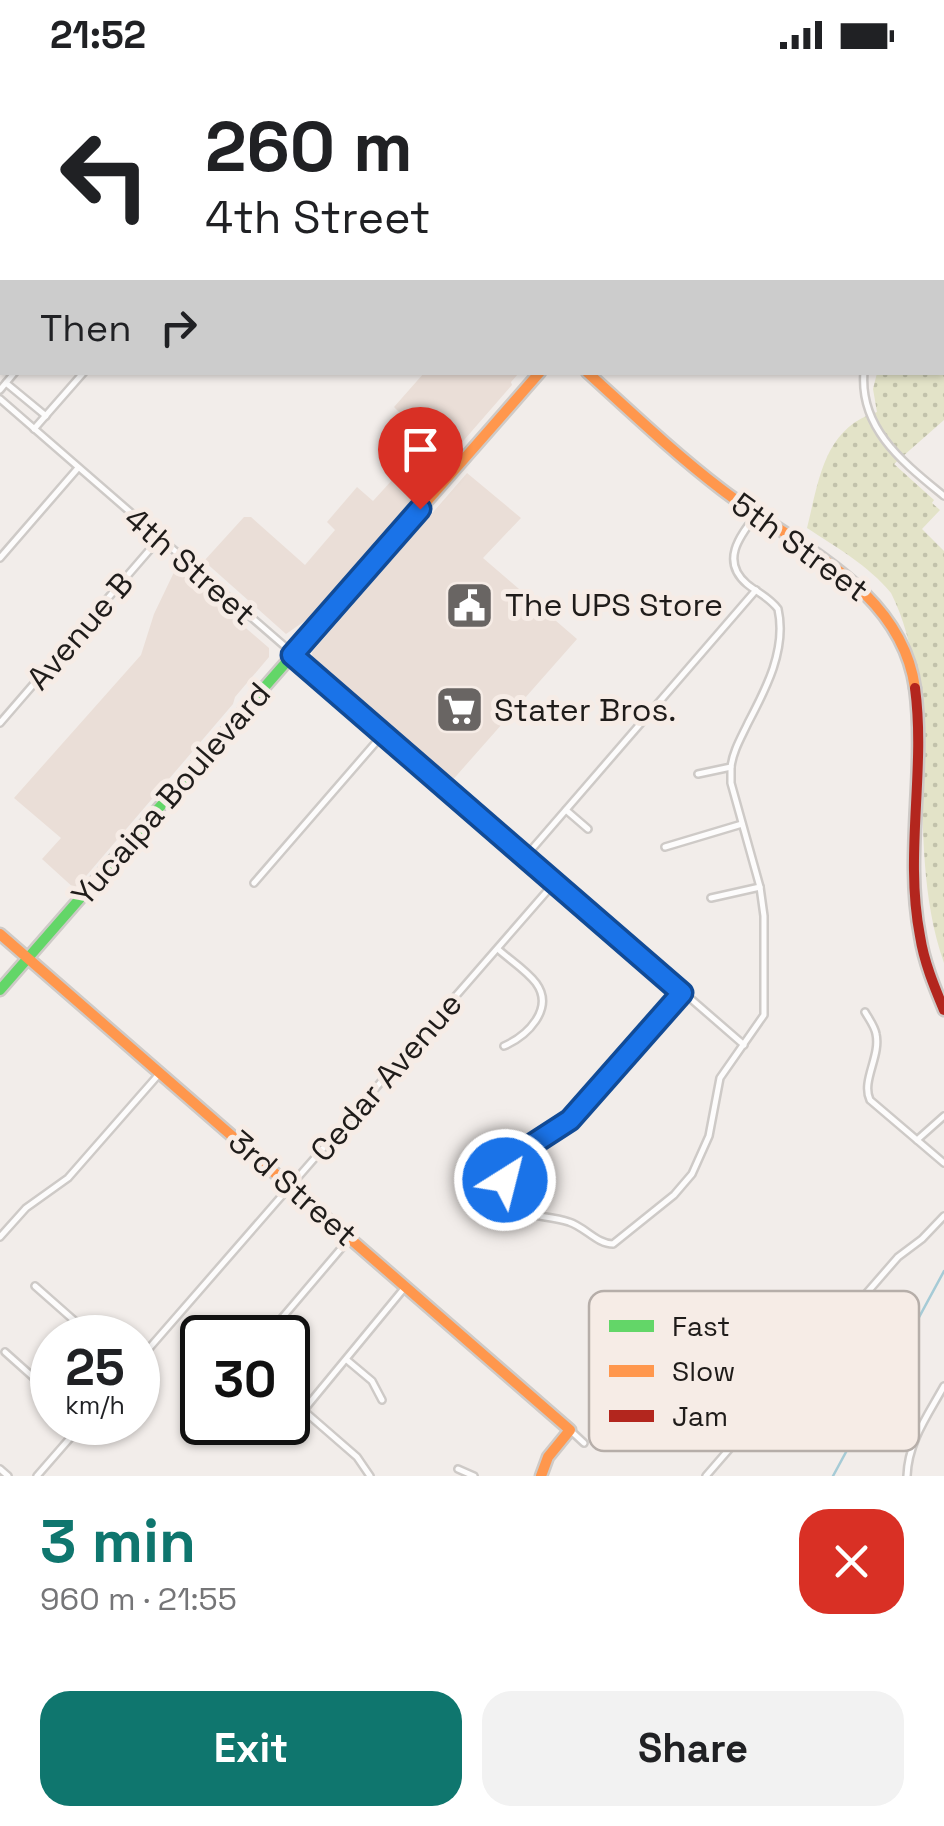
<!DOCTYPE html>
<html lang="en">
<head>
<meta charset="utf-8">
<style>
	body { margin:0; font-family:"Space Grotesk",sans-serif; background:#f2f2f2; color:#202124; height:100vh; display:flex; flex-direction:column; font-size:38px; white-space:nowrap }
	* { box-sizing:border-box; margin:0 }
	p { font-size:32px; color:#757577 }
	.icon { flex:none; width:55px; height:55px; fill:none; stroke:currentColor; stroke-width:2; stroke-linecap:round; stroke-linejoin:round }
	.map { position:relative; height:1406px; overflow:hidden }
	.panel { display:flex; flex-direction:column; background:#fff; flex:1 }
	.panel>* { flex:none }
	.banner { position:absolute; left:0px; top:0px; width:945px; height:305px; box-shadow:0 2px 8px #0004; background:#fff; color:#202124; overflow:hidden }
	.speed { position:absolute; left:30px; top:1245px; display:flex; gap:20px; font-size:50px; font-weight:700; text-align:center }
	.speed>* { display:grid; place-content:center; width:130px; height:130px; border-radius:50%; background:#fff; box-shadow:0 2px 8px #0004; line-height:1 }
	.speed small { font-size:25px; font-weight:400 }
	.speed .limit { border:5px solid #111; border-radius:15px; background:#fff; color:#111 }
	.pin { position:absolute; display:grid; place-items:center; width:85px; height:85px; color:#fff; margin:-102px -42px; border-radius:50% 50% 50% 0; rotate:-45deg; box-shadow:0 0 10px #0007 }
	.pin .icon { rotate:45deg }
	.me { position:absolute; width:110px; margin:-55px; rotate:36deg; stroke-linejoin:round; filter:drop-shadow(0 0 8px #0008) }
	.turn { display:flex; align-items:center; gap:35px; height:210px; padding:0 40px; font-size:45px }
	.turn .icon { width:130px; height:130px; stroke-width:2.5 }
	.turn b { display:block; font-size:70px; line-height:85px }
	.then { display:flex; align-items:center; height:95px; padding:0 40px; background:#0003; gap:20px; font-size:38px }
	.round { display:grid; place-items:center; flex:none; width:105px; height:105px; border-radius:30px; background:#f2f2f2 }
	.overview { display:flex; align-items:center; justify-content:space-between; height:170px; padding:0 40px }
	h1 { font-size:60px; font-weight:700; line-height:75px; color:#0f766e }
	.cta { display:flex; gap:20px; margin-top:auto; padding:20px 40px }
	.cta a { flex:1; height:115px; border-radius:30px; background:#0f766e; color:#fff; font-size:40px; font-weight:700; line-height:115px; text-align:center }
	.cta a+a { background:#f2f2f2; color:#202124 }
	.status { display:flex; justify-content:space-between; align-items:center; height:70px; padding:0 50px; background:#fff; direction:ltr }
	.status svg { height:28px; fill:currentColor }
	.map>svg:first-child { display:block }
	.built { fill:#eaded7 }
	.grass { fill:url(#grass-dots) }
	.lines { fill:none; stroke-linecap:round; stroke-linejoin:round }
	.stream { stroke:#a6cbd6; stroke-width:2.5 }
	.street-casing { stroke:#cecac7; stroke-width:10 }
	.fast-casing { stroke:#cecac7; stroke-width:15 }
	.slow-casing { stroke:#cecac7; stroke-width:15 }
	.jam-casing { stroke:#cecac7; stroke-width:15 }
	.street { stroke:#fdfcfc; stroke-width:5 }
	.fast { stroke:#63d668; stroke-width:10 }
	.slow { stroke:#ff974d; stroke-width:10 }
	.jam { stroke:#b3261e; stroke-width:10 }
	.route-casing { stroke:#114b97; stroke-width:25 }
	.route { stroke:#1a73e8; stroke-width:18 }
	.labels { text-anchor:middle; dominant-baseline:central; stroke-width:10; stroke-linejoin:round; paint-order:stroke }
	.street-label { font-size:32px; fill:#1f1c1a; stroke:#f6ece6 }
	.poi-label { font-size:32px; fill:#1f1c1a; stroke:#f6ece6; text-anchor:start }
	.key { fill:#f6ece6; stroke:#b6aea9; stroke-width:2.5 }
	.key-label { font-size:28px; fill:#1f1c1a }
</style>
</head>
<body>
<div class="status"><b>21:52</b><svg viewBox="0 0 49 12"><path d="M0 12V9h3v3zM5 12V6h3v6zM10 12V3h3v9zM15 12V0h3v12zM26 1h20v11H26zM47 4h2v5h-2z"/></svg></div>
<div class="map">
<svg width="944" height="1406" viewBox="0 0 944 1406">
	<defs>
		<pattern id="grass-dots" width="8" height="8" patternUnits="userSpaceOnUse" patternTransform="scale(2.5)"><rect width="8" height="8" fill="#e3e3c8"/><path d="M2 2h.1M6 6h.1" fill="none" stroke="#c2c2ab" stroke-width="1.8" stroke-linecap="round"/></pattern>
	</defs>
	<rect width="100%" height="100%" fill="#f2edea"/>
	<g class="built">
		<polygon points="424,303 519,303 511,312 512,315 309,548 286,564 204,491 244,447 251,447 305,495 335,460 327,452 357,417 373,431 413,387 388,357 401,344 394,337"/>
		<polygon points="467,403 521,448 483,488 577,569 450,713 313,593 312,582"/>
		<polygon points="176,498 269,578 269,587 235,627 233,634 75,819 42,789 61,768 14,728 141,585 154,544"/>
	</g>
	<path class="grass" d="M944,255V350L894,394L934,430L932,433L940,440L922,459L944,481V893C902,774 944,629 891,523C869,496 836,477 807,458C819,410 824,358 877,342L873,319L877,303L942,302Z"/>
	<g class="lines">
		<g class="stream">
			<polyline points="102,2 102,0"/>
			<polyline points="0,188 2,185"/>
			<polyline points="833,1406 944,1201"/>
		</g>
		<defs>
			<g id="street">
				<polyline points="33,2 35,0"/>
				<polyline points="60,2 60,0"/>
				<polyline points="182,2 184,0"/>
				<polyline points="382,2 384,0"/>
				<polyline points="454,2 456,0"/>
				<polyline points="517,2 518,0"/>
				<polyline points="566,2 569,0"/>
				<polyline points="631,2 633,0"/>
				<polyline points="0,43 2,40"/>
				<polyline points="942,70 944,71"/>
				<polyline points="0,96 2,98"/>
				<polyline points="0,137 2,134"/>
				<polyline points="942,192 944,190"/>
				<path d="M864,302C859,359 904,393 944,426"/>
				<polyline points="6,313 46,346"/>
				<polyline points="0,320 15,302"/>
				<polyline points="0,329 744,975"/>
				<polyline points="34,359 84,302"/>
				<polyline points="0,488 78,398"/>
				<polyline points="0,653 159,469"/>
				<path d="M698,704L731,697C733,681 741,668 748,653C766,619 787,579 778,539C769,527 758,523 747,514C720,491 740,466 756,445"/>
				<polyline points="566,740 588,759"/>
				<polyline points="665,777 742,754"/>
				<polyline points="526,786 756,520"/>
				<polyline points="254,813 384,663"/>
				<polyline points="711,828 760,817"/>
				<path d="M499,880C510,890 526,900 536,913C555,939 527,966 504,976"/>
				<path d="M681,923L570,1050L516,1085L507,1101L504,1121L512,1138C529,1148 550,1145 569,1152C585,1157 597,1174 613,1174L674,1125L692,1104L709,1066L720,1008L764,945V846L760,817L731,713V697"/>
				<path d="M865,942C869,949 875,957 876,964C881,986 861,1011 870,1030L944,1093"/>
				<polyline points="917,1070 944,1046"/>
				<polyline points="0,1167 26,1138 68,1108 160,1003"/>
				<polyline points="35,1216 94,1268"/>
				<polyline points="265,1268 350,1168"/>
				<polyline points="5,1282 52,1324"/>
				<polyline points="347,1290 372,1311 382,1330"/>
				<polyline points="138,1291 555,812"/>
				<polyline points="288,1327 357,1387 370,1406"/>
				<polyline points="303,1341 406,1216"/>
				<polyline points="756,1348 783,1371"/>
				<polyline points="570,1360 584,1373"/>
				<polyline points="0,1399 8,1406"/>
				<polyline points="458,1399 474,1406"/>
				<polyline points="37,1406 84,1352"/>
				<polyline points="706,1406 788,1311 831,1279 858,1233 898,1187 922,1169 944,1146"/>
				<path d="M907,1406C908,1372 928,1345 944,1316"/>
			</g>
			<g id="fast">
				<polyline points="790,2 792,0"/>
				<polyline points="0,920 344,526"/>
			</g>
			<g id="slow">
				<polyline points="240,0 243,2"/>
				<path d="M587,302C631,342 674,383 721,419C792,474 901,517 915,618"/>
				<polyline points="344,526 540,302"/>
				<polyline points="0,864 570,1360 548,1387 541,1406"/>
			</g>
			<g id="jam">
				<polyline points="811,2 813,0"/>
				<path d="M915,618C926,700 904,784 920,866C924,892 934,916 944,940"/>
			</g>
		</defs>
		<use href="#street" class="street-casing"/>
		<use href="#fast" class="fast-casing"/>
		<use href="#slow" class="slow-casing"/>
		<use href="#jam" class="jam-casing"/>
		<use href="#street" class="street"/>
		<use href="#fast" class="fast"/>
		<use href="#slow" class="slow"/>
		<use href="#jam" class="jam"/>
	</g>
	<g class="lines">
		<defs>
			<polyline id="route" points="420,439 292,585 682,923 570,1050 516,1085 505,1110"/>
		</defs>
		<use href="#route" class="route-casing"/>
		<use href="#route" class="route"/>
	</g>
	<defs>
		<symbol id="civic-square" viewBox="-11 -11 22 22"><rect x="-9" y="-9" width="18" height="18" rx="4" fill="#696563" stroke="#f6ece6"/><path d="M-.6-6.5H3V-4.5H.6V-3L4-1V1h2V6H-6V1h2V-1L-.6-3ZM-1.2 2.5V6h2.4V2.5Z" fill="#fff"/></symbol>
		<symbol id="supermarket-square" viewBox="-11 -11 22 22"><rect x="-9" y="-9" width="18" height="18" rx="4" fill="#696563" stroke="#f6ece6"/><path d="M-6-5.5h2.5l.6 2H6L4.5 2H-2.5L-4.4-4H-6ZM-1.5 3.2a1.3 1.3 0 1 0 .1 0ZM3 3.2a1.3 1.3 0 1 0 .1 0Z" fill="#fff"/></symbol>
	</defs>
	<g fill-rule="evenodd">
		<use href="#civic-square" x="442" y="508" width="55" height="55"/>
		<use href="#supermarket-square" x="432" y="612" width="55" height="55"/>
	</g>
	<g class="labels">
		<g class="street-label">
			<text transform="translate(800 477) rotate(36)">5th Street</text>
			<text transform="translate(190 496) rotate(41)">4th Street</text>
			<text transform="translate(80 561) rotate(-49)">Avenue B</text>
			<text transform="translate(171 724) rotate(-49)">Yucaipa Boulevard</text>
			<text transform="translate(386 1007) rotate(-49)">Cedar Avenue</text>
			<text transform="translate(293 1118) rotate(41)">3rd Street</text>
		</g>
		<g class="poi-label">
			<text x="505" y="535">The UPS Store</text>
			<text x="494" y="640">Stater Bros.</text>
		</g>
	</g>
	<rect x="589" y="1221" width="330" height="160" rx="15" class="key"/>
	<rect x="609" y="1250" width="45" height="12" fill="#63d668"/>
	<rect x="609" y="1295" width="45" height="12" fill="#ff974d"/>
	<rect x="609" y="1340" width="45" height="12" fill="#b3261e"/>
	<g class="key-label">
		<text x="672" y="1266">Fast</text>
		<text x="672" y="1311">Slow</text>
		<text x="672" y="1356">Jam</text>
	</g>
</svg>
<div class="speed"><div>25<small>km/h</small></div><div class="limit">30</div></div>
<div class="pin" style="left:420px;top:439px;background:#d93025"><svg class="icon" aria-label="arrive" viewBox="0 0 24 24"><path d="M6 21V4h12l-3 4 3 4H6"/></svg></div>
<svg class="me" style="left:505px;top:1110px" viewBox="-20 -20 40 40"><circle r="17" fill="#1a73e8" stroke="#fff" stroke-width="3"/><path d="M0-11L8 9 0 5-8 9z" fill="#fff"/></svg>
<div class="banner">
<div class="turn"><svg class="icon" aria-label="left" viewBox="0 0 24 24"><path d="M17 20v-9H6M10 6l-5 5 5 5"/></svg><div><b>260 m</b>4th Street</div></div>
<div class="then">Then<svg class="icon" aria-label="right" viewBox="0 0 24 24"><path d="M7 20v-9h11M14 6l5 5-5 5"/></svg></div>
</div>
</div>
<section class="panel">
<div class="overview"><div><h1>3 min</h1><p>960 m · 21:55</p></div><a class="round" style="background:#d93025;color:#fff"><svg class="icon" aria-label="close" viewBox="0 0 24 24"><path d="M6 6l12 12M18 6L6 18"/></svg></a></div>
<div class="cta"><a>Exit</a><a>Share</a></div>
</section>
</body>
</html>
